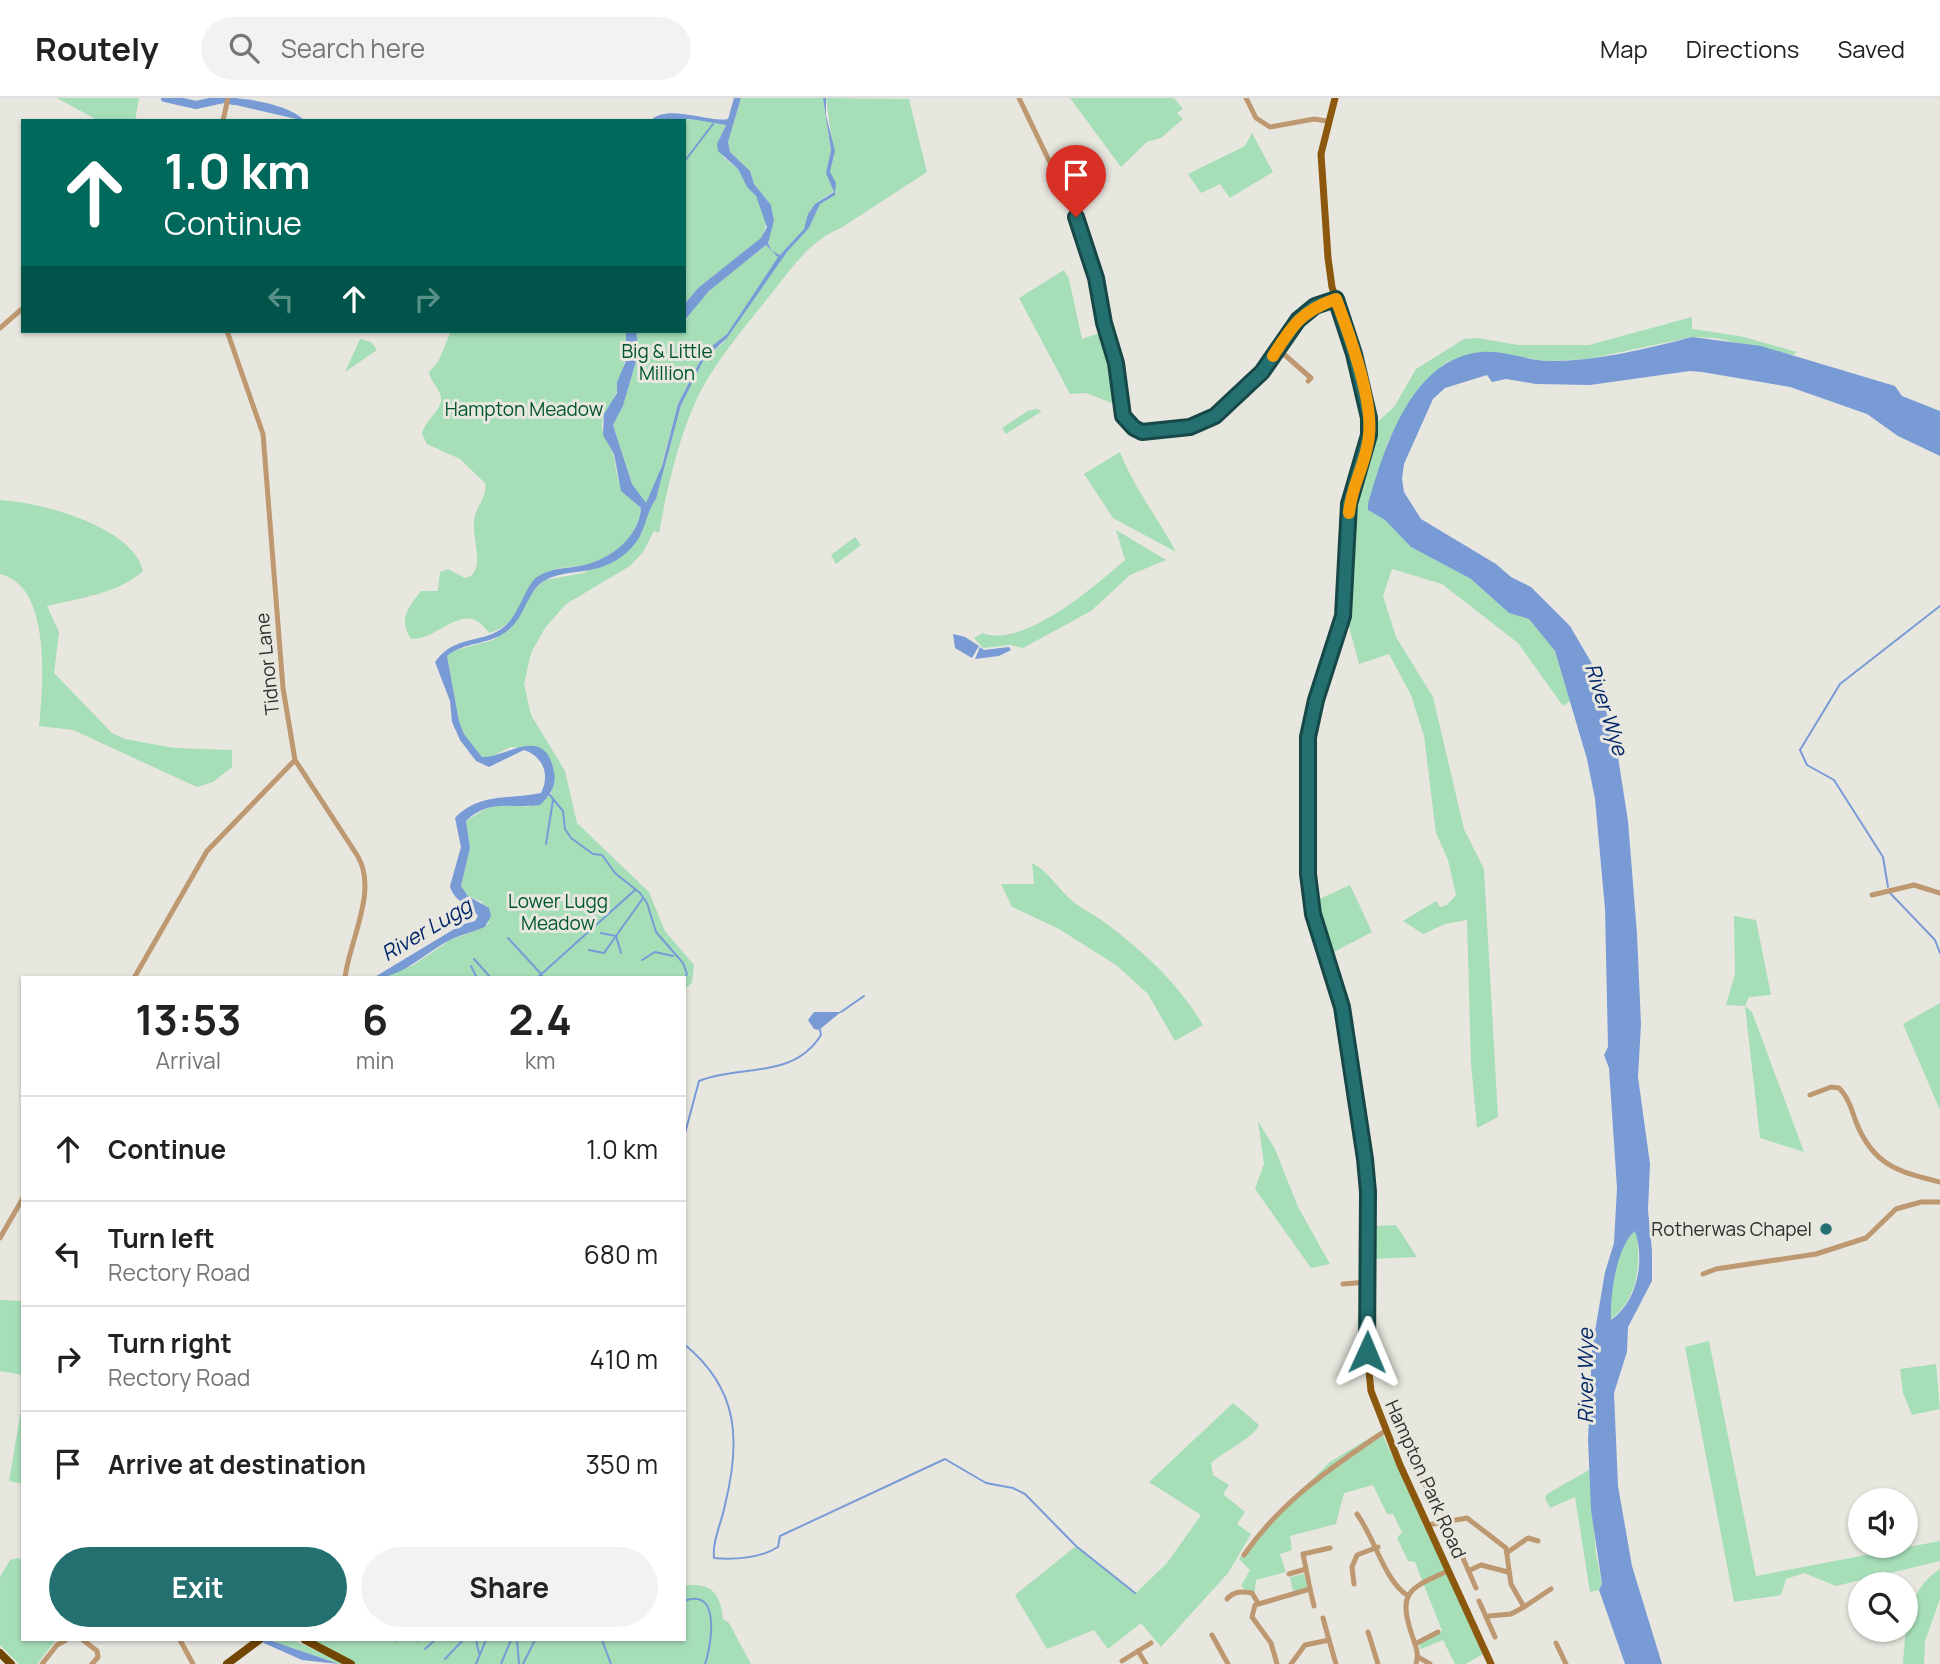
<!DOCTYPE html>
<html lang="en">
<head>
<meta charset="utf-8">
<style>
	body { margin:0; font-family:Manrope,sans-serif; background:#f2f2f2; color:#222; height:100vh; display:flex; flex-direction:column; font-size:26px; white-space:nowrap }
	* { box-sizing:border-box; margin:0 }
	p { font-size:23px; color:#767676 }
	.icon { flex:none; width:38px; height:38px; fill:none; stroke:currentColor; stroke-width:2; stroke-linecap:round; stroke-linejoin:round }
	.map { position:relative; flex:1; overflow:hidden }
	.drawer { position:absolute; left:21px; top:878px; width:665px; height:665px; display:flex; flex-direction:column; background:#fff; border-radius:0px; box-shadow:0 2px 5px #0004 }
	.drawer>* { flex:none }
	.top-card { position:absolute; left:21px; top:21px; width:665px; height:214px; border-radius:0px; box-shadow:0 2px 5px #0004; background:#00695c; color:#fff; overflow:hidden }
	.tools { position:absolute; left:1848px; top:1390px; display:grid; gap:14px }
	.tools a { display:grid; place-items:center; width:70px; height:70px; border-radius:50%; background:#fff; box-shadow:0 2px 5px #0004; font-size:35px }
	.pin { position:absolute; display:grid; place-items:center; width:60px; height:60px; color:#fff; margin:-72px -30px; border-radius:50% 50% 50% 0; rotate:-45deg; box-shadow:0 0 7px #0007 }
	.pin .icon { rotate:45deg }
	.me { position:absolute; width:77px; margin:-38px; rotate:1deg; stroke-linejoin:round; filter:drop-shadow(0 0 5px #0008) }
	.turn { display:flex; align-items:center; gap:24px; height:147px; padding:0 28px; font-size:32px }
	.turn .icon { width:91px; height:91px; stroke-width:2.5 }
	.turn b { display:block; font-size:49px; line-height:60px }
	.lanes { display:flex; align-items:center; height:66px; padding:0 28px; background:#0003; justify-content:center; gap:35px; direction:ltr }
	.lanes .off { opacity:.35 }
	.eta { display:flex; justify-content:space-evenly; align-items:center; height:119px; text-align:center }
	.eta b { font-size:42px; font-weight:700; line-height:49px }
	.cta { display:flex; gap:14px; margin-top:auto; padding:14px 28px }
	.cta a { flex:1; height:80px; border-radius:42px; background:#246f6f; color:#fff; font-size:28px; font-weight:700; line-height:80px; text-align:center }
	.cta a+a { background:#f2f2f2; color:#222 }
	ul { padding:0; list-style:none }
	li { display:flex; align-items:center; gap:21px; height:105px; padding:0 28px; border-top:2px solid #e0e0e0 }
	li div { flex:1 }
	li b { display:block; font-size:26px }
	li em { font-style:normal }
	header { display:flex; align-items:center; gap:42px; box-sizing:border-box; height:98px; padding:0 35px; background:#fff; border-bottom:2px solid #e0e0e0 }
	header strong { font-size:33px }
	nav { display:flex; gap:38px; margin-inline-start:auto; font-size:24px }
	.search { width:490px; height:63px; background:#f2f2f2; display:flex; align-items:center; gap:18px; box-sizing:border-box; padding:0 24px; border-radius:38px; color:#767676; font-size:26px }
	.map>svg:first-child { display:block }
	.green { fill:#a6deb8 }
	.water { fill:#789bd6; fill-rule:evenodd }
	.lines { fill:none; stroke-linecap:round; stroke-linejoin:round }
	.stream { stroke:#789bd6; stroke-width:2 }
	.river { stroke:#789bd6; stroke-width:8 }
	.minor { stroke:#bd9870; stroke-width:5 }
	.major { stroke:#8c580d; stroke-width:7 }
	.highway { stroke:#714502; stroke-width:8 }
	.route-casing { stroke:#174848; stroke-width:18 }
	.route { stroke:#246f6f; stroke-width:12 }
	.slow { stroke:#f59e0b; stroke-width:12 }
	.poi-dot { fill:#246f6f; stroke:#e8e7df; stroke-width:2.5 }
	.labels { text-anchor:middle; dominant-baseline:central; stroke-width:6; stroke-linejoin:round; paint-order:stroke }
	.park-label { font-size:19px; fill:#00572e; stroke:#e8e7df }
	.street-label { font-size:19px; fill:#2f2f2c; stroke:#e8e7df }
	.poi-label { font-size:19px; fill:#2f2f2c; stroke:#e8e7df; text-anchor:end }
	.water-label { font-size:21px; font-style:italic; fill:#01266a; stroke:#e8e7df }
</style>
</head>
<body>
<header>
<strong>Routely</strong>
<div class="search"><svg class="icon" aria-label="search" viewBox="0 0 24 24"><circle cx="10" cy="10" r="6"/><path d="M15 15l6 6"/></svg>Search here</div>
<nav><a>Map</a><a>Directions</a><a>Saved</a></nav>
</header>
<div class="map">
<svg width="1940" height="1566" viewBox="0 0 1940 1566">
	<rect width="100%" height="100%" fill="#e8e7df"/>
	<g class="green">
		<polygon points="57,0 139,0 135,23 99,23"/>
		<polygon points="741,0 823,0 831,53 826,75 834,93 819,103 804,131 780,157 772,153 768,144 774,124 771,107 754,86 750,73 730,54 728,44"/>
		<path d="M826,0L909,1L927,74L841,130C812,141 793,168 775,191C753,219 729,247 710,277C683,318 668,386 659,435L654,433L643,454L630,468L566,506L545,530L531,555L524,586L531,617L565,673L577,725L649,794L665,833L694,867L692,885L684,891V880H384L397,872L412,868L450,842L485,829L489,825L482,804L468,798L461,788L470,750L466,723L485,711L509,705L528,709L551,697C555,679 556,665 540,652L511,649L490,659H482L464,636L459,623L447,558L453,553L493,542L508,533L533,493L545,482L584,475L642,435L647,412L656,401L681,307L703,261L723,245L787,154L809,130L820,106L836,94L830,74L834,59Z"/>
		<polygon points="1070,0 1174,0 1183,11 1177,15 1183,21 1161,40 1147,44 1121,69"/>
		<polygon points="690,21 726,27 717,46 724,60 738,71 747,89 756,98 767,123 762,140 698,190 684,207 684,23 656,23"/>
		<polygon points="1252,35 1273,74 1230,100 1220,86 1201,95 1188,76 1245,48"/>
		<path d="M766,147L779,158L727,236L707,252L699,265L678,306L657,385L646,406L632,386L613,327L623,308L639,253L636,233H684C684,204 745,166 766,147Z"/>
		<polygon points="1064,172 1069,181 1082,241 1103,234 1113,263 1120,304 1117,307 1086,295 1070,296 1019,200"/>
		<polygon points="1692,219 1692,231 1740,238 1797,254 1793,257 1715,240 1692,239 1588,261 1548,263 1482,254 1447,264 1422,286 1389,341 1368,406 1368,412 1385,422 1411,449 1471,481 1509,515 1529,521 1555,553 1570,603 1563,608 1518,545 1442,486 1392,471 1383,498 1396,539 1433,599 1464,731 1484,771 1498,1019 1477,1030 1471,966 1467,822 1445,826 1423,836 1403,823 1436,803 1440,809 1447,807 1456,797 1448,762 1436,735 1424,638 1411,597 1389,556 1359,566 1347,521 1352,408 1374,327 1394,309 1416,271 1464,241 1478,240 1518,247 1589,247"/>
		<path d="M451,233H626C630,253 619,293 609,311C606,316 603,318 602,325C601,339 612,347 614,360C619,388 619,392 641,410C638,441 608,465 578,468C564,470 548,470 537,480C517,498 523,525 489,535C464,499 441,542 411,541C398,521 408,510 421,493H438L440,474L448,471L465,480L471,478C484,465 472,440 474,423C475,409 488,399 485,385L460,361L427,346L422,336C424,323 442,312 441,301C441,291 430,284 429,274L438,264Z"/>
		<polygon points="360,241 371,244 377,252 345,274"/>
		<polygon points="1036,311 1042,313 1006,336 1002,330 1028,313"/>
		<path d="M1120,354C1134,390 1158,420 1176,454L1113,420L1084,376Z"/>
		<path d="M0,402C39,404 133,428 143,473C118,496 79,500 47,508L59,534L54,575L112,635L125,641L174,650L232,652V669L213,684L197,689L73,632L39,628C43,588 52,488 0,476Z"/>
		<path d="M1116,432L1166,462L1130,477L1091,513L1023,550L1010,547L983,550L974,540L983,535C1024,551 1096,487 1125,462Z"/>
		<polygon points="855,439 861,447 836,466 831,457"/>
		<path d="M1032,765C1050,774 1059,793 1075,805C1085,813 1097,818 1107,826C1147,857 1177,884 1203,927L1175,943L1148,896L1116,867L1059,831L1012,809L1001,786H1034Z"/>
		<polygon points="1350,787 1372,834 1330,856 1315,803"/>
		<polygon points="1734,818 1756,822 1771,897 1749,899 1745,908 1752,914 1804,1054 1760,1040 1745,908 1726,907 1735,876"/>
		<polygon points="1940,905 1940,1012 1903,926"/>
		<polygon points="1258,1023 1275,1051 1298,1109 1330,1166 1311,1170 1255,1091 1264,1066"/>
		<polygon points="1396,1127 1417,1159 1371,1161 1375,1128"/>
		<path d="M1636,1132C1641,1165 1639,1201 1610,1222C1611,1195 1613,1151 1636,1132Z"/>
		<polygon points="0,1202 23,1203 23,1277 0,1273"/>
		<polygon points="1709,1243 1756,1478 1940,1443 1940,1463 1836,1488 1804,1475 1786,1481 1781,1497 1734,1504 1685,1249"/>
		<polygon points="1936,1266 1940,1311 1912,1317 1903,1295 1900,1271"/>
		<path d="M1233,1305L1259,1327C1254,1340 1224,1353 1211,1365L1213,1377L1229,1387L1223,1396L1245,1414L1237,1426L1251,1436L1228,1475L1161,1549L1141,1525L1108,1551L1094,1532L1047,1551L1015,1497L1076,1448L1136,1495L1167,1465L1201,1417L1149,1384Z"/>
		<polygon points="22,1306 23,1306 23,1386 9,1383"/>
		<polygon points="1381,1333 1483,1556 1466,1566 1455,1566 1443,1542 1421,1551 1419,1546 1442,1533 1415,1464 1408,1463 1397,1440 1402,1434 1393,1416 1387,1416 1373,1387 1344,1395 1336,1426 1290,1438 1292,1452 1280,1456 1286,1474 1256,1482 1254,1500 1241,1488 1250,1472 1239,1461 1258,1435 1330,1364"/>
		<polygon points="1589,1372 1596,1456 1602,1486 1599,1492 1590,1494 1575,1399 1550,1410 1545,1400 1547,1396"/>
		<polygon points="18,1460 23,1462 23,1542 56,1542 37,1566 19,1566 0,1547 0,1479 10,1462"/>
		<path d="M1940,1471V1501L1925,1543L1924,1566H1903C1906,1529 1906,1493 1940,1471Z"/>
		<polygon points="1304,1476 1307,1490 1293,1493 1290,1479"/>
		<path d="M684,1487C691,1488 696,1486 702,1488C718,1491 722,1508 723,1521L729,1525L751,1566H353L313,1542H684Z"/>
		<polygon points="269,1542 293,1542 346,1566 339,1566"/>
	</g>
	<g class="water">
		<path d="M228,0C249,0 290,7 305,23L227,5Z"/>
		<path d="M734,0H741L728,44L730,54L750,73L754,86L771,107L774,123L768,145L772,153L780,157L804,131L808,116L815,106L834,94L826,75L831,52L823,0H826V17L835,53L830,74L836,85L835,97L820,106L809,130L787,154L727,240L704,261L681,307L656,401C645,416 646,434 633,448C601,484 565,466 540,486C527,496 524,521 506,534C488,547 463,544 447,558L459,623L464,636L482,659C506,660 545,625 554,674C557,687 550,698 540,707C514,711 489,700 466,723L470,750L461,788L468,798L489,810L491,818L485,829C473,834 459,837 448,843C424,856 401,880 373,880L461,827L475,823L478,818C470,805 455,806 450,788L461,749L455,720C480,694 510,702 541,695C550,677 544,659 524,652L489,669L476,663L460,642L452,624L450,603L435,564C456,535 483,547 505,528C520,515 525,488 537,479C552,469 567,471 584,467C611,461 639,439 641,410L621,393L614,356L603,337L604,316L617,295V284L626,263V233H636L639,253L623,308L613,327L632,386L646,405L662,368L678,306L699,265L707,252L727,236L778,159L766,147L709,193L684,223V207L698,190L761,140L767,129L756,98L747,89L738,71L718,53L717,46L726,27L690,21L650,23C667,5 708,25 728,21Z"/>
		<path d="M1692,239L1761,248L1895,288L1902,298L1940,313V358L1898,338L1867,316L1790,289L1702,274L1690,273L1590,287L1536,286L1506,281L1492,284L1487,277L1445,290L1433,301L1404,366L1402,381L1404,394L1421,421L1496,466L1511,479L1531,489L1570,528L1591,564L1616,646L1628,723L1637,836L1641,926L1638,979L1650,1066L1648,1112L1652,1153V1183L1628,1229L1627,1254L1614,1295L1618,1388L1632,1468L1662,1566H1625L1599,1492L1602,1486L1591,1412L1588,1342L1592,1251L1605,1174L1614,1145L1617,1090L1609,970L1604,957L1608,949L1605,811L1595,701L1587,661L1555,553L1529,521L1509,515L1471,481L1411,449L1385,422L1368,412V406C1385,349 1411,260 1482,254C1505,252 1528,263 1551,263C1598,263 1646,251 1692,239ZM1635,1133C1645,1162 1638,1203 1611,1222C1610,1198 1616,1149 1635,1133Z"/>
		<polygon points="953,536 965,539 979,548 972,560 955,550"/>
		<polygon points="980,549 984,552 1009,549 1011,552 999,558 975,561"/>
		<polygon points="814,914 841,914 819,932 814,931 808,922"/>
		<polygon points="257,1542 269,1542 339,1566 302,1562"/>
	</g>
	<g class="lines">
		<g class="stream">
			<polyline points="684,64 713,26"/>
			<polyline points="556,233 558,233"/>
			<polyline points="549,696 563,713 565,731 571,740 593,756 602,757 615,775 640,795 647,805 656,834 683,865 687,876 684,881"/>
			<polyline points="546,746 553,702"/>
			<polyline points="1888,789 1883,759 1834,682 1807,667 1800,652 1840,586 1940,508"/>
			<polyline points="1890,795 1935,842 1940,855"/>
			<polyline points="601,835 616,838 621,855"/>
			<polyline points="508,840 542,877"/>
			<polyline points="589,852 604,855 643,800"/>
			<polyline points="474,861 491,880"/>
			<polyline points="642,862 655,854 673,858"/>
			<polyline points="471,868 477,880"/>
			<polyline points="537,880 635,792"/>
			<polyline points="841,914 864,898"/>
			<path d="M684,1039L699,983C741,966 793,982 821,937L820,932"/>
			<path d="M684,1246C739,1291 741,1342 725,1407C722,1423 712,1444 714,1460C734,1462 761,1460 778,1449L780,1438L945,1361L986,1385L1013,1390L1025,1396L1076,1448L1135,1495"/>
			<path d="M684,1503C722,1488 711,1549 705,1566"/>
			<polyline points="396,1542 397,1543"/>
			<polyline points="417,1542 418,1543"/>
			<polyline points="476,1542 479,1555"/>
			<polyline points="517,1542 519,1566"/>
			<polyline points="602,1542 611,1566"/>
			<polyline points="425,1551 435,1542"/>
			<polyline points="445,1561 463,1542"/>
			<polyline points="476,1566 486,1542"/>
			<polyline points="501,1566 511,1542"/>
			<polyline points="523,1566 535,1542"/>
		</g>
		<polyline class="river" points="165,0 196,7 223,1 234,3"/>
		<g class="minor">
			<polyline points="1019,0 1076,119 1096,180 1104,225 1116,265 1123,319 1134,330 1148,335 1190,329 1215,318 1262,274 1298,222 1315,208 1336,201"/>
			<polyline points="1246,0 1256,20 1270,29 1314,21 1327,23"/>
			<polyline points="223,23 228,0"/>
			<polyline points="1055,74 1084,60 1098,64"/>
			<polyline points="0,230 23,210"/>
			<path d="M227,233L263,336L283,590L295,662L357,757C379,792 349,843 345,880"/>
			<polyline points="1278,251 1311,280 1308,283"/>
			<polyline points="1872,797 1914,787 1940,795"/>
			<polyline points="134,880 207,753 295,662"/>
			<path d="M1810,997L1831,989L1839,990C1848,999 1852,1012 1856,1024C1873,1067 1898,1074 1940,1084"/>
			<polyline points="0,1140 23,1100"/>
			<polyline points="1703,1176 1716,1171 1816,1156 1866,1140 1896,1111 1921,1104 1940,1104"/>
			<polyline points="1343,1186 1367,1184"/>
			<polyline points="1417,1375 1450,1423"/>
			<path d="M1357,1416C1375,1441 1385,1483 1407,1497"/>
			<polyline points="1428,1427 1467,1420 1506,1450 1511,1486 1524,1509 1551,1491"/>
			<polyline points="1508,1454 1528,1440 1538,1443"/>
			<path d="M1244,1457C1282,1402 1331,1370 1385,1333"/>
			<polyline points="1462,1458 1476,1490"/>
			<polyline points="1470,1472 1481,1467 1508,1474"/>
			<polyline points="1289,1476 1306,1471"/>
			<polyline points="1354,1486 1352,1469 1357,1457 1378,1449"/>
			<polyline points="1310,1491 1303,1456 1330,1450"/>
			<path d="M1227,1501C1234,1493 1242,1493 1252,1495L1258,1505"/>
			<polyline points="1479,1503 1495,1539"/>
			<polyline points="1489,1518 1511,1516 1524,1509"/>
			<polyline points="1323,1520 1329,1542"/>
			<polyline points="1368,1534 1378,1566"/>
			<polyline points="1212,1537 1228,1566"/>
			<polyline points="83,1542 97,1553 98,1559 92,1566"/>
			<polyline points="180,1542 193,1566"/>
			<polyline points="1556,1545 1566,1566"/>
			<polyline points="1415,1546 1438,1534"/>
			<polyline points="1138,1553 1146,1566"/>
			<polyline points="1418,1559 1430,1566"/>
			<polyline points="1122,1563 1151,1545"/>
			<polyline points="42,1566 57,1547 66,1542"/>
			<polyline points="1277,1566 1271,1545 1252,1519 1255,1507 1310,1491 1314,1508"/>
			<polyline points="1291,1566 1305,1547 1329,1542 1336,1566"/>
			<path d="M1416,1566C1419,1556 1416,1549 1413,1540C1397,1494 1408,1491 1448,1473"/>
		</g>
		<polyline class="major" points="1335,0 1321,56 1328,160 1332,189 1354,256 1369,337 1349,406 1343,518 1316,602 1308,639 1308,790 1313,816 1338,890 1358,1002 1368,1094 1367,1254 1371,1293 1400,1367 1491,1566"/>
		<g class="highway">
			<polyline points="305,1542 351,1566"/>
			<polyline points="0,1555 11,1566"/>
			<polyline points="227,1566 259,1542"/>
		</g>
	</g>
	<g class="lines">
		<defs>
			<polyline id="route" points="1076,119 1096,180 1104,225 1116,265 1123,318 1134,330 1142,334 1190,329 1215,318 1262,274 1298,222 1315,208 1336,201 1354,256 1369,320 1369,337 1349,406 1343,518 1316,602 1308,639 1308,776 1313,816 1342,909 1365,1061 1368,1094 1367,1254"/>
		</defs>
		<use href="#route" class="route-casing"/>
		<use href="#route" class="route"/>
		<path class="slow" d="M1273,258C1292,228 1301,213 1336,201C1349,235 1373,303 1369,337C1367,364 1351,388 1349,415"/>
	</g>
	<circle class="poi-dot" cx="1826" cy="1131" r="7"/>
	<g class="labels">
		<g class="park-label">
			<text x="667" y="253">Big &amp; Little<tspan x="667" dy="22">Million</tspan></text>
			<text x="524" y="311">Hampton Meadow</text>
			<text x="558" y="803">Lower Lugg<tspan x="558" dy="22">Meadow</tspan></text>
		</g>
		<g class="street-label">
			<text transform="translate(267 566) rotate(-96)">Tidnor Lane</text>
			<text transform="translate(1426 1381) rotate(66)">Hampton Park Road</text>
		</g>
		<g class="poi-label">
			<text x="1812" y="1131">Rotherwas Chapel</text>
		</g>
		<g class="water-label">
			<text transform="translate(1607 611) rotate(72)">River Wye</text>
			<text transform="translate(426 831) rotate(-31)">River Lugg</text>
			<text transform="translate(1585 1278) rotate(-90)">River Wye</text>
		</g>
	</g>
</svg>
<div class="tools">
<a><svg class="icon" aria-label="sound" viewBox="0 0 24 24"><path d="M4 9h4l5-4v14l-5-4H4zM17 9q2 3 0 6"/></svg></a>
<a><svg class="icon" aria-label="search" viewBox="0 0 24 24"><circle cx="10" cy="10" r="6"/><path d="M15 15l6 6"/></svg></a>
</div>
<div class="pin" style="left:1076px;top:119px;background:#d93025"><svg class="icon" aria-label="arrive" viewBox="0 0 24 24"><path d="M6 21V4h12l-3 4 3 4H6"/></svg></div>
<svg class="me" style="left:1367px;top:1254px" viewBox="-20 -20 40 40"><path d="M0-17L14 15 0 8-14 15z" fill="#246f6f" stroke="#fff" stroke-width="4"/></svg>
<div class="top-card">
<div class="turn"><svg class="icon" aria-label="ahead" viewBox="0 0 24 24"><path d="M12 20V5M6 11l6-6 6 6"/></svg><div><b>1.0 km</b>Continue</div></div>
<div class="lanes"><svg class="icon off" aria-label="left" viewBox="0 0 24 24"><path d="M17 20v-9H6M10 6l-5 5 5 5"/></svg><svg class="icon" aria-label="ahead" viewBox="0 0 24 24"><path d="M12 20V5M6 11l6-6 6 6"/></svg><svg class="icon off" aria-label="right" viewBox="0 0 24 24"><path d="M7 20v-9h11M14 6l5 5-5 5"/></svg></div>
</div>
<section class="drawer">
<div class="eta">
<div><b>13:53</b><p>Arrival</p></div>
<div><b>6</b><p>min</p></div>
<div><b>2.4</b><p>km</p></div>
</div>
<ul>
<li><svg class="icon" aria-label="ahead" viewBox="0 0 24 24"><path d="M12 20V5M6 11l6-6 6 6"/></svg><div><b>Continue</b></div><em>1.0 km</em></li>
<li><svg class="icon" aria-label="left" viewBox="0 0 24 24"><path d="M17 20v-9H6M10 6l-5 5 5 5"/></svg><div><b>Turn left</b><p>Rectory Road</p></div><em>680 m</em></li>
<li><svg class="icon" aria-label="right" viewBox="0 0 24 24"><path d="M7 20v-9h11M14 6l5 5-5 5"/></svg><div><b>Turn right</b><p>Rectory Road</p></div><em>410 m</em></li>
<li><svg class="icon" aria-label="arrive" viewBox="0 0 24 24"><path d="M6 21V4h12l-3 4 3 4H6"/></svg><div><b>Arrive at destination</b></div><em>350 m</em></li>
</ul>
<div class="cta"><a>Exit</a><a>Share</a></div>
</section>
</div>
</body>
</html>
